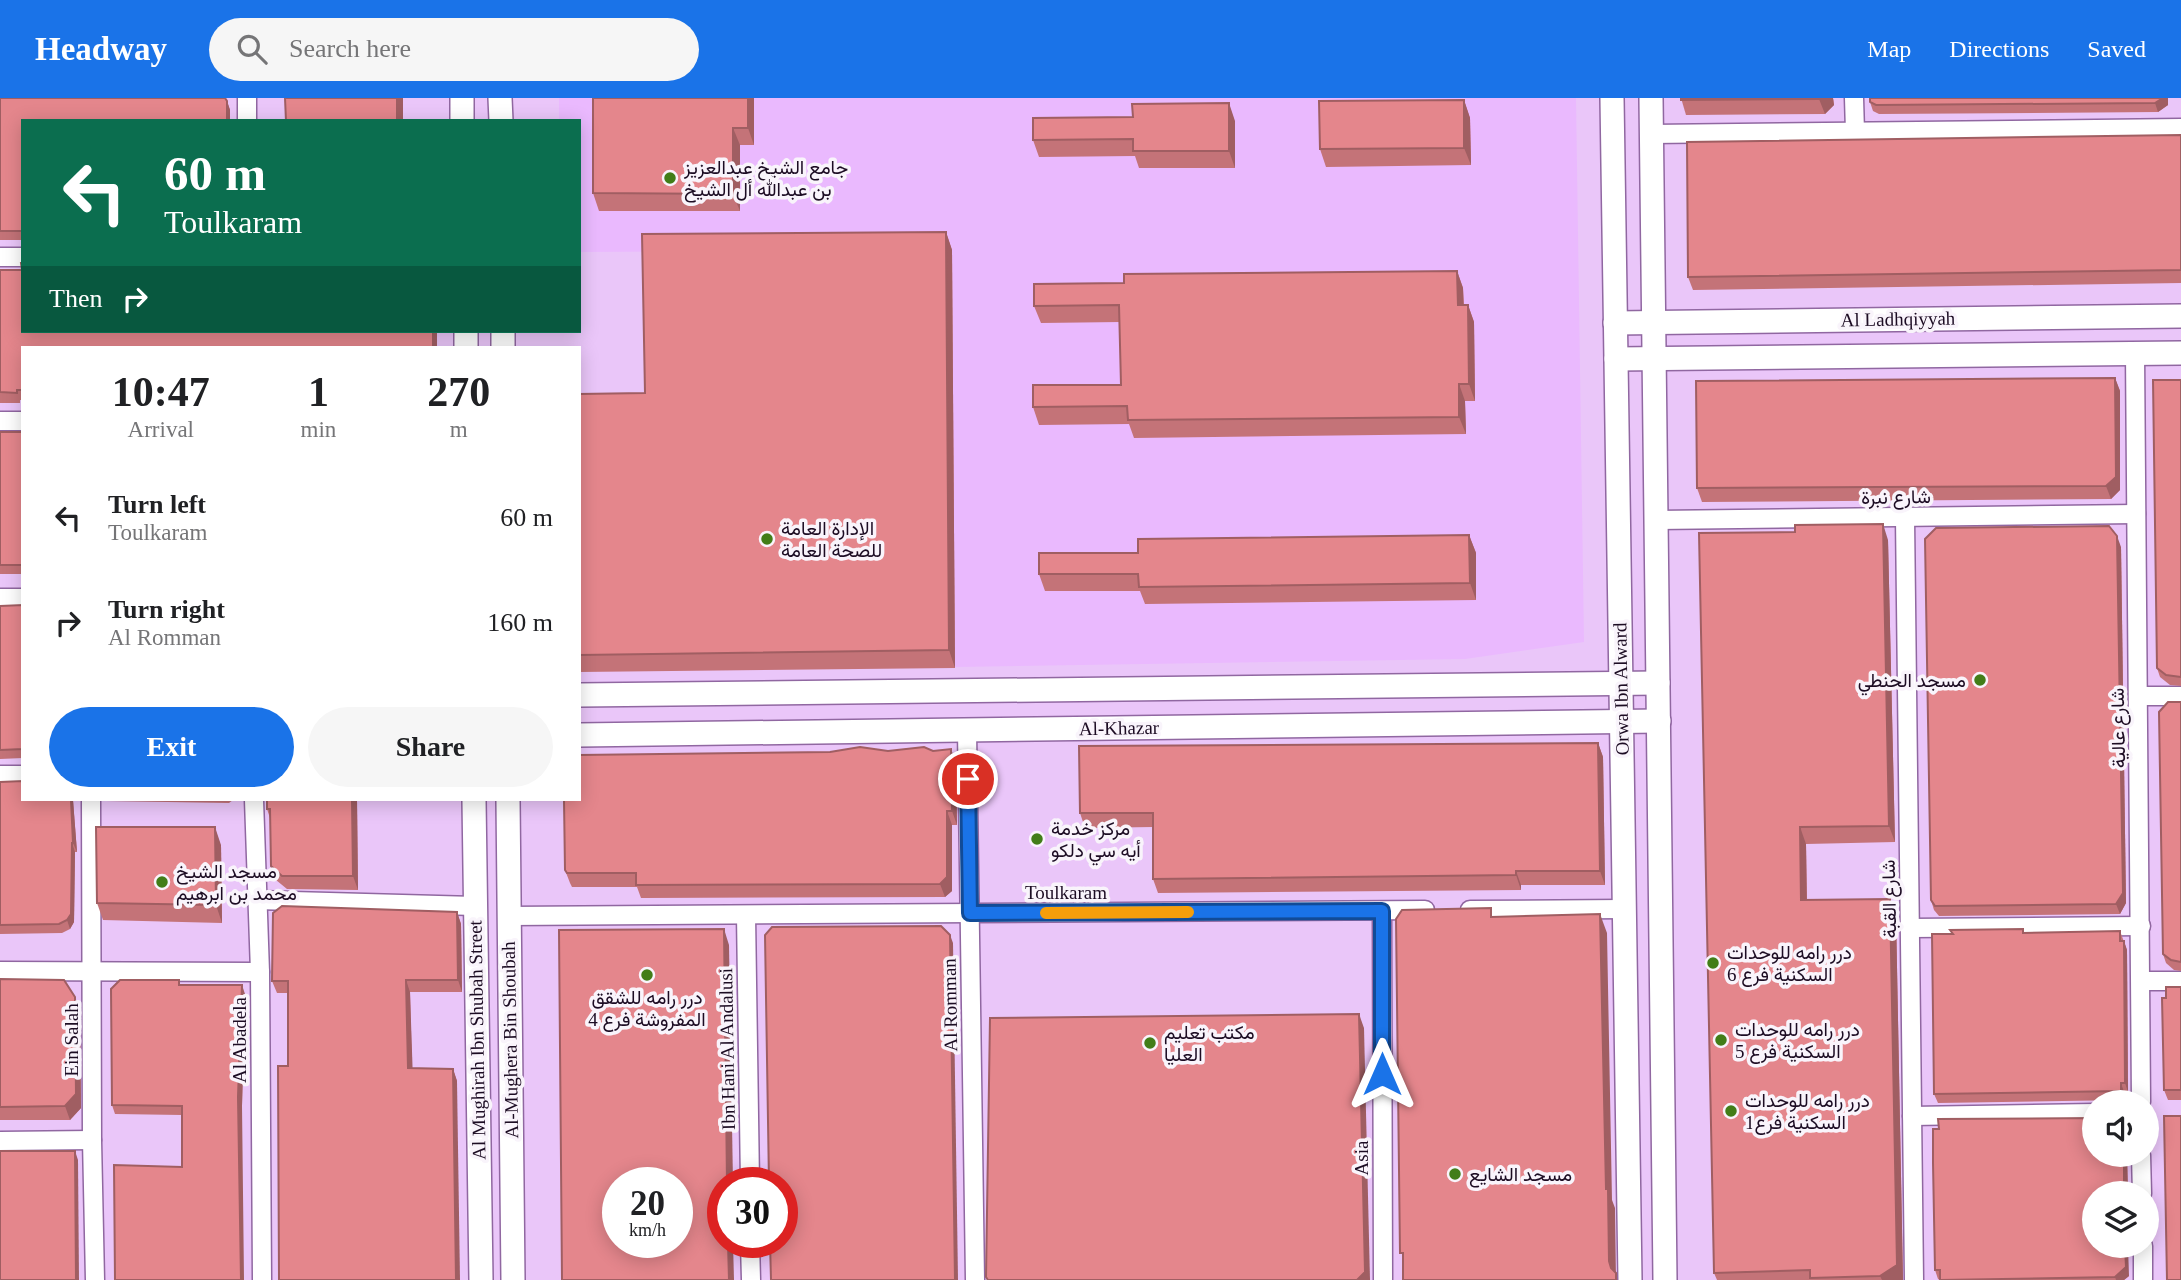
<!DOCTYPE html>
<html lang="en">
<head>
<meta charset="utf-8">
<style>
	body { margin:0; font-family:"Times New Roman",Vazirmatn,serif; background:#f6f6f6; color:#202124; height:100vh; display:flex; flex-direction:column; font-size:26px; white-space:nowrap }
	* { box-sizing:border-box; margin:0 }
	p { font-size:23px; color:#757577 }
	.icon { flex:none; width:38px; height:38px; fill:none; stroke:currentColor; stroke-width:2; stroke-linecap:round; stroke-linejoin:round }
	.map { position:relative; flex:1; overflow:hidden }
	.side { position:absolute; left:21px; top:248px; width:560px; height:455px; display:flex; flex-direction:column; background:#fff; border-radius:0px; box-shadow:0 4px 18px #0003 }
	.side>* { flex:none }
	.hud { position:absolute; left:21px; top:21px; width:560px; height:214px; border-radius:0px; box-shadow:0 4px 18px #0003; background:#0b6e4f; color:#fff; overflow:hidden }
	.controls { position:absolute; left:2082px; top:992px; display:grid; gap:14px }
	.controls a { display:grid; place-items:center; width:77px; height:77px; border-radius:50%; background:#fff; box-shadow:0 4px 18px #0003; font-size:35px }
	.speed { position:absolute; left:602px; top:1069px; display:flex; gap:14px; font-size:35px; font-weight:700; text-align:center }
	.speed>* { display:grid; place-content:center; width:91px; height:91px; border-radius:50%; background:#fff; box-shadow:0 4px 18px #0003; line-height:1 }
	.speed small { font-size:18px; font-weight:400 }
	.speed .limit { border:10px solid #d22; background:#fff; color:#111 }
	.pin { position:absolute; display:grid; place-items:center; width:60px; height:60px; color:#fff; margin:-30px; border:4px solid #fff; border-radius:50%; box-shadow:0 2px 7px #0007 }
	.me { position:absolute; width:77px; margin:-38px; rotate:0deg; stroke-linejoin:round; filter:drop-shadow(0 0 5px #0008) }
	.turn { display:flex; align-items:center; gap:24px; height:147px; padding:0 28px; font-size:32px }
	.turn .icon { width:91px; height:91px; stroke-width:2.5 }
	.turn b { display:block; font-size:49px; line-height:60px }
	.then { display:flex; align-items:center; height:66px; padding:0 28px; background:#0003; gap:14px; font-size:26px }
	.eta { display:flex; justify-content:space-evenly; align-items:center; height:119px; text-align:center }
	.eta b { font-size:42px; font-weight:700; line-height:49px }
	.action { display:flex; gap:14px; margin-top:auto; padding:14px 28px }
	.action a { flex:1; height:80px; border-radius:42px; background:#1a73e8; color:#fff; font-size:28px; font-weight:700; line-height:80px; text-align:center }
	.action a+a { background:#f6f6f6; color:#202124 }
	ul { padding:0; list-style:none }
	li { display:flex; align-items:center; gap:21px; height:105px; padding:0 28px }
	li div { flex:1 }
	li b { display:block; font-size:26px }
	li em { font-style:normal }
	header { display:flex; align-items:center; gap:42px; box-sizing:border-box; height:98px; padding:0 35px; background:#1a73e8; color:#fff }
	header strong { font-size:33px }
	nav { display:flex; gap:38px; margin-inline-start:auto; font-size:24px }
	.search { width:490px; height:63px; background:#f6f6f6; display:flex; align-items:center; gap:18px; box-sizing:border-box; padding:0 24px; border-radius:38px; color:#757577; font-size:26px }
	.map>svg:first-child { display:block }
	.built { fill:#eab9fe }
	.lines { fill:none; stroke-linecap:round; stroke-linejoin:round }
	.minor-casing { stroke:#9067a1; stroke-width:21 }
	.tertiary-casing { stroke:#9067a1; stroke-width:26 }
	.minor { stroke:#fff; stroke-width:18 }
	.tertiary { stroke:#fff; stroke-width:23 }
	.wall { fill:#c47378 }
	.shaded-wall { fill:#a05e62 }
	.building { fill:#e4868c; stroke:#a05e62; stroke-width:2; fill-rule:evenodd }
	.route-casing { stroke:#114b97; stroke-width:18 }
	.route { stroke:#1a73e8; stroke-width:12 }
	.slow { stroke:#f59e0b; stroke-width:12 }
	.poi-dot { fill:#427d18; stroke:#f9f4fb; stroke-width:2.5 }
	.labels { text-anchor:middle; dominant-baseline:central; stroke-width:7; stroke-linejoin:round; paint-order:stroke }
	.poi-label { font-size:19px; fill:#1c0c23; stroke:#f9f4fb; text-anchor:start }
	.street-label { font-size:19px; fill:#1c0c23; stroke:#f9f4fb }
</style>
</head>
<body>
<header>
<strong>Headway</strong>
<div class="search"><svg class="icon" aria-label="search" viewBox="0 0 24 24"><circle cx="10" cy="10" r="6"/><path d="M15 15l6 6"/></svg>Search here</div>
<nav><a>Map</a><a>Directions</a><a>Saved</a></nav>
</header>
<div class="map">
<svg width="2181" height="1182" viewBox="0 0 2181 1182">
	<rect width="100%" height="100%" fill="#eac6f9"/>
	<polygon class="built" points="559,0 1576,0 1584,544 1465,561 955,569 952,152 579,154 579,23 559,23"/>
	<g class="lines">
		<defs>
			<g id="minor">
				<polyline points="247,0 247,23"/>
				<polyline points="1854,0 1855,34"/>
				<polyline points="1652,36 2181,30"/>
				<polyline points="0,159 23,159"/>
				<polyline points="2135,255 2141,1004"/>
				<polyline points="0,323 23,323"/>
				<polyline points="1905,420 1914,1182"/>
				<polyline points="1657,422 2136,416"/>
				<polyline points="0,500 23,500"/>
				<polyline points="2139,598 2181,598"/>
				<polyline points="967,632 975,1182"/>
				<polyline points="0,677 23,677"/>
				<polyline points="91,702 92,1042 95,1182"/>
				<polyline points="254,702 260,874 262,1182"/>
				<polyline points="256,802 475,808"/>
				<polyline points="1470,812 1624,811"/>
				<polyline points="1382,813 1383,1182"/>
				<polyline points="746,817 750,1085"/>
				<polyline points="509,818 1425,812"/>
				<polyline points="1911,830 2141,828"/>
				<polyline points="0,873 260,874"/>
				<polyline points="2141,883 2181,883"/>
				<polyline points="1912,1018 2095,1015"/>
				<polyline points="0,1043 92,1042"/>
				<polyline points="2141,1057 2142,1096"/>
				<polyline points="750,1144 751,1182"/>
				<polyline points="2143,1148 2143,1182"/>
			</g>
			<g id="tertiary">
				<polyline points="462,0 462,23"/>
				<polyline points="500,0 501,23"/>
				<polyline points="1612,0 1630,1182"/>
				<polyline points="1651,0 1665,1182"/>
				<polyline points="1615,225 2181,218"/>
				<polyline points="466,233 466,250"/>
				<polyline points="503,233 503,250"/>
				<polyline points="1616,261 2181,255"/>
				<polyline points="579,597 1658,585"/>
				<polyline points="579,637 1659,623"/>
				<polyline points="474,702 481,1182"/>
				<polyline points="508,702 513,1182"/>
			</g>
		</defs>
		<use href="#minor" class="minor-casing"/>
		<use href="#tertiary" class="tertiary-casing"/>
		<use href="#minor" class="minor"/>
		<use href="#tertiary" class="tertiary"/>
	</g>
	<g class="wall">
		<polygon points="0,0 227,3 230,12 230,23 23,23 23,142 0,142"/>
		<polygon points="593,0 754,0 754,47 740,47 740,113 599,113 593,95"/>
		<polygon points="1681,0 1833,0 1834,7 1825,16 1686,17"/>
		<polygon points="1870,0 2168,0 2168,7 2158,14 1879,16 1873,13 1870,4"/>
		<polygon points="1464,2 1470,20 1471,67 1326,69 1320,51"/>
		<polygon points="1235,23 1235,70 1139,70 1135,58 1039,59 1033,42"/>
		<polygon points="2181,37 2181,185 1693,192 1688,179"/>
		<polygon points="946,134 952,152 955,570 579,574 579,296 645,295"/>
		<polygon points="0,172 22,172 23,302 20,302 20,305 0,305"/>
		<polygon points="1457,173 1463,190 1464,207 1468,207 1474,224 1475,303 1465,303 1466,336 1134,340 1129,326 1039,327 1033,309 1121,287 1120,224 1041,225 1034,208 1124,185"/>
		<polygon points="2115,280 2120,293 2120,392 2111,401 1702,404 1697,390"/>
		<polygon points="2181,282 2181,588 2170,587 2160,579 2157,570"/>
		<rect x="0" y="334" width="23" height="142"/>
		<polygon points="1699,435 1888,442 1895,744 1806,746 1807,802 1890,801 1896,817 1903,1182 1717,1182 1714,1175"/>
		<polygon points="1469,437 1476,455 1476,502 1145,506 1140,493 1045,493 1039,476 1138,455"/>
		<polygon points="2121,449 2126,805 2120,816 1939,818 1934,812 1931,802"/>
		<polygon points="23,507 23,660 0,661 0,508"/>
		<polygon points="2181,604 2181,873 2174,872 2166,865 2163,856"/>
		<polygon points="1598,645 1603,659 1605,787 1521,787 1521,792 1158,795 1153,781 1153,729 1085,730 1080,715"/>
		<polygon points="956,665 957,727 952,727 952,793 945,799 641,800 637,789 572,789 570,785 565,772"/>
		<polygon points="0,684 73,702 77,754 75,754 74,824 70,831 62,835 0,836"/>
		<polygon points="106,702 233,702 229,705 106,703"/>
		<polygon points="357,702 358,792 287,791 276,782 271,768 270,720 267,711"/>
		<polygon points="221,747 222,825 103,822 97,805"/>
		<polygon points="457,814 461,826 462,894 410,894 412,970 453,971 457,983 288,968 288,895 277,895 272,883"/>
		<polygon points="2023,831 2024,835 2120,833 2127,852 2128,994 2124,994 2124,1002 1938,1005 1934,996 1952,836 1950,832"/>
		<polygon points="0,881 80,913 81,1010 70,1022 0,1022"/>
		<polygon points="181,887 245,896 242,1008 182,1069 182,1017 115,1016 112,1007"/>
		<polygon points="2181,889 2181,1002 2168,1002 2164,992 2166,900"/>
		<polygon points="2127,1057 2128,1096 2095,1096 2129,1178 2124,1182 1940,1182 1938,1181 1935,1172"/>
	</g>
	<g class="shaded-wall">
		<rect x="397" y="0" width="6" height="23"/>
		<polygon points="748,0 754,0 754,47 748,30"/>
		<polygon points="1821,0 1833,0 1834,7 1825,16 1819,1"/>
		<polygon points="2163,0 2168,0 2168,7 2158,14 2155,5"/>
		<polygon points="1464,2 1470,20 1471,67 1464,50"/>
		<polygon points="227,3 230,12 230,23 227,23"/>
		<polygon points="1229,5 1235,23 1235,70 1229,53"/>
		<polygon points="733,30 740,47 740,113 733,96"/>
		<polygon points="946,134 952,152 955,570 949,552"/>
		<polygon points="1457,173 1463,190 1464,224 1458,207"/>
		<polygon points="1468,207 1474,224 1475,303 1469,286"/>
		<rect x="433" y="233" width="4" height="17"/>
		<polygon points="2115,280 2120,293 2120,392 2111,401 2106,388"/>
		<polygon points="1459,286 1465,303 1466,336 1459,319"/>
		<polygon points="1883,426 1888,442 1895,744 1889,728"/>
		<polygon points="1469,437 1476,455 1476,502 1470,485"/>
		<polygon points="2117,438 2121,449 2126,805 2120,816 2116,806"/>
		<polygon points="1598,645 1603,659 1605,787 1600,773"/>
		<polygon points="951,651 956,665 957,727 952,713"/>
		<polygon points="71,702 73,702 77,754 73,745"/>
		<polygon points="352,702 357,702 358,792 353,778"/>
		<polygon points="947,713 952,727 952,793 945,799 940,786"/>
		<polygon points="215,729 221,747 222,825 216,807"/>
		<polygon points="1800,729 1806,746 1807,818 1801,802"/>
		<polygon points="72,745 75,754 74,824 70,831 67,822"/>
		<polygon points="1516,773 1521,787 1521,792 1516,777"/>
		<polygon points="1890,801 1896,817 1903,1182 1882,1182 1880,1178"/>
		<polygon points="457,814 461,826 462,894 458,882"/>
		<polygon points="1600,816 1607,835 1612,1102 1615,1110 1616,1182 1609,1163 1606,1091"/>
		<polygon points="724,831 729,847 733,1085 727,1085"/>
		<polygon points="950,837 953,845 958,1182 955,1182"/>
		<polygon points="2124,843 2127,852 2128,994 2125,985"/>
		<polygon points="406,882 410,894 413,983 408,970"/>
		<polygon points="242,887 245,896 242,1008 244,1182 241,1182 238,999"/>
		<polygon points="75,899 80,913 81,1010 70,1022 65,1008"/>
		<polygon points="1359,916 1364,930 1370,1182 1357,1182"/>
		<polygon points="453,971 457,983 460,1182 456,1182"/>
		<polygon points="2121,985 2124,994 2124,1002 2121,993"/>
		<polygon points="75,1053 78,1062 79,1182 76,1182"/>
		<polygon points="2124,1057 2127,1057 2128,1096 2124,1096"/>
		<polygon points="728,1144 733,1144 734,1182 729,1182"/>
		<polygon points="2125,1148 2128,1148 2129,1178 2124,1182 2116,1182 2115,1179"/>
	</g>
	<g class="building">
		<polygon points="0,0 225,0 227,3 227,23 23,23 23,133 0,133"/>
		<polygon points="285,0 397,0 397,23 286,23"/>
		<polygon points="593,0 748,0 748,30 733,30 733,96 593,95"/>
		<polygon points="1681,0 1821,0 1819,1 1681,2"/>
		<polygon points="1870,0 2163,0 2155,5 1876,7 1870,4"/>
		<polygon points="1464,2 1464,50 1320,51 1319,3"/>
		<polygon points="1229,5 1229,53 1133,53 1133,41 1033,42 1033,20 1133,19 1132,6"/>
		<polygon points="2181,37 2181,172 1688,179 1687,44"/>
		<polygon points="946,134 949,552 579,557 579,296 645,295 642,136"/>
		<polygon points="21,165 23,165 23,233 433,233 433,250 23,250 23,292 17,292 17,295 0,294 0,172 22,172"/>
		<polygon points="1457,173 1458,207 1468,207 1469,286 1459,286 1459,319 1128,322 1127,308 1033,309 1033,287 1121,287 1119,207 1034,208 1034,186 1124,185 1124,176"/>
		<polygon points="2115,280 2116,379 2106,388 1697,390 1696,283"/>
		<polygon points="2153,282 2181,282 2181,579 2166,577 2157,570"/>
		<rect x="0" y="334" width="23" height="133"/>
		<polygon points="1883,426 1889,728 1800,729 1801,802 1890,801 1897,1167 1880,1178 1810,1180 1810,1172 1714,1175 1699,435 1795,434 1795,427"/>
		<polygon points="2109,428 2117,438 2123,795 2116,806 1935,808 1931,802 1925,441 1936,430"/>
		<polygon points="1469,437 1470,485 1139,489 1138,476 1039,476 1039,455 1138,455 1138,441"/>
		<polygon points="23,507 23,651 0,652 0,508"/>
		<polygon points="2168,604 2181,604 2181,864 2171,862 2163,856 2159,614"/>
		<polygon points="1598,645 1600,773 1516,773 1516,777 1153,781 1153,715 1080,715 1079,648"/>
		<polygon points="860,649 888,653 924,649 933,653 951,651 952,713 947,713 947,779 940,786 636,787 636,775 567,775 565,772 564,702 579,702 579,657 830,654"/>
		<polygon points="23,683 23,702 71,702 73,745 72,745 71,816 67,822 59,826 0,827 0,684"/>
		<polygon points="267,702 352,702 353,778 282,778 271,768 270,711 267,711"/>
		<polygon points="96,729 215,729 216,807 97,805"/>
		<polygon points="282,808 457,814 458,882 406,882 408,970 453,971 456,1182 279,1182 278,968 288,968 288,883 272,883 273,815"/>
		<polygon points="1491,810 1491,819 1600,816 1606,1091 1608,1091 1609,1163 1611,1170 1616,1175 1616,1182 1403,1182 1403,1155 1400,1155 1396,821 1402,812"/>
		<polygon points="941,828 950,837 955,1182 771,1182 770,1144 782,1144 782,1085 769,1085 765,837 772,829"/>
		<path d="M724,831L727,1085H723V1144H728L729,1182H562L559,832ZM618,1085H677V1144H618Z"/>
		<polygon points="2023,831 2023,835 2120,833 2120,843 2124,843 2125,985 2121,985 2121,993 1934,996 1932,836 1953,836 1950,832"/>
		<polygon points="0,881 64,882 75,899 76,996 65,1008 0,1009"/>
		<polygon points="120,882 179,882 179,887 242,887 238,999 241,1182 115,1182 114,1067 182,1069 182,1008 112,1007 111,891"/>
		<polygon points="2166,889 2181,889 2181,992 2164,992 2162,900 2166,900"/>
		<polygon points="1359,916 1365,1174 1357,1182 988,1182 986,1179 990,920"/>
		<polygon points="2164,1018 2181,1018 2181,1182 2167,1182"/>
		<polygon points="2095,1020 2095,1057 2124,1057 2124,1096 2095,1096 2095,1148 2125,1148 2126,1169 2115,1179 1940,1182 1940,1172 1935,1172 1933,1065 1933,1031 1939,1031 1938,1021"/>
		<polygon points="0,1053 75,1053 76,1182 0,1182"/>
	</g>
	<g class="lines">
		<defs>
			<polyline id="route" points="968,681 970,815 1382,813 1382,976"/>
		</defs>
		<use href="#route" class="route-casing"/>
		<use href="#route" class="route"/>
		<polyline class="slow" points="1046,815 1188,814"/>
	</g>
	<g class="poi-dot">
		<circle cx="670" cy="80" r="7"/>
		<circle cx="767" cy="441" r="7"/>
		<circle cx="1980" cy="582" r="7"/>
		<circle cx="1037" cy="741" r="7"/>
		<circle cx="162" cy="784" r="7"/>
		<circle cx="1713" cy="865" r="7"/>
		<circle cx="647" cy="877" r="7"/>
		<circle cx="1721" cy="942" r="7"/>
		<circle cx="1150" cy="945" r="7"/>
		<circle cx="1731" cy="1013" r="7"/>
		<circle cx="1455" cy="1076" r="7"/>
	</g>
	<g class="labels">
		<g class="poi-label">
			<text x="684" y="69">جامع الشيخ عبدالعزيز<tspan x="684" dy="22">بن عبدالله أل الشيخ</tspan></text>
			<text x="781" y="430">الإدارة العامة<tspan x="781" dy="22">للصحة العامة</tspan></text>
			<text x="1966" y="582" text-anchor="end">مسجد الحنطي</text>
			<text x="1051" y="730">مركز خدمة<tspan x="1051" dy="22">أيه سي دلكو</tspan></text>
			<text x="176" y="773">مسجد الشيخ<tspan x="176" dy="22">محمد بن ابرهيم</tspan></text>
			<text x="1727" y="854">درر رامه للوحدات<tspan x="1727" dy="22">السكنية فرع 6</tspan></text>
			<text x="647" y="899" text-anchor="middle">درر رامه للشقق<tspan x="647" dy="22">المفروشة فرع 4</tspan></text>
			<text x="1735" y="931">درر رامه للوحدات<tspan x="1735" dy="22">السكنية فرع 5</tspan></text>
			<text x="1164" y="934">مكتب تعليم<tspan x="1164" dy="22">العليا</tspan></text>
			<text x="1745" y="1002">درر رامه للوحدات<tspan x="1745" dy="22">السكنية فرع1</tspan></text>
			<text x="1469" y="1076">مسجد الشايع</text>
		</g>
		<g class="street-label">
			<text transform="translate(1898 221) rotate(-1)">Al Ladhqiyyah</text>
			<text transform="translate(1896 399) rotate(-1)">شارع نبرة</text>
			<text transform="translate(1621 591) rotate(-91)">Orwa Ibn Alward</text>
			<text transform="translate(1119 630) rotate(-1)">Al-Khazar</text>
			<text transform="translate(2118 630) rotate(-91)">شارع عالية</text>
			<text x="1066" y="794">Toulkaram</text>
			<text transform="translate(1889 801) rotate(-91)">شارع القبة</text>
			<text transform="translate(950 907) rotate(-91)">Al Romman</text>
			<text transform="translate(71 942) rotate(-90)">Ein Salah</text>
			<text transform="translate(239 942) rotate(-90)">Al Abadela</text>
			<text transform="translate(477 942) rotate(-91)">Al Mughirah Ibn Shubah Street</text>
			<text transform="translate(510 942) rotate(-91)">Al-Mughera Bin Shoubah</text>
			<text transform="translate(727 951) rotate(-91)">Ibn Hani Al Andalusi</text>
			<text transform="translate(1361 1060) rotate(-90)">Asia</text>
		</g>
	</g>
</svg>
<div class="controls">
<a><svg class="icon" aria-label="sound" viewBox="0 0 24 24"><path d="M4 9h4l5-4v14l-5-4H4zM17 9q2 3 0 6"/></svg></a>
<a><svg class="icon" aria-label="layers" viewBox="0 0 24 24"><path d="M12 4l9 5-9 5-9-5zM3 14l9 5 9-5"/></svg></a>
</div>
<div class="speed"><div>20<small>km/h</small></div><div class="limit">30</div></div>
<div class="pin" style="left:968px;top:681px;background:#d93025"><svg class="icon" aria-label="arrive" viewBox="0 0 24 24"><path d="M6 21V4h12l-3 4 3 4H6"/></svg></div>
<svg class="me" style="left:1382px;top:976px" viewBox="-20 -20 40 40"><path d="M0-17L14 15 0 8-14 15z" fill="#1a73e8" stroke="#fff" stroke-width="4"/></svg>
<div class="hud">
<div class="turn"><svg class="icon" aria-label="left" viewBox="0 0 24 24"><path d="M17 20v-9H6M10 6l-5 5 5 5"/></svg><div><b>60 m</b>Toulkaram</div></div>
<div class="then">Then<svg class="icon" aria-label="right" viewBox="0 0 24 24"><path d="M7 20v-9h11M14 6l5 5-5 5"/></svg></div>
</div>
<section class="side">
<div class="eta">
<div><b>10:47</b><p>Arrival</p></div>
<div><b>1</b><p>min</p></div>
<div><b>270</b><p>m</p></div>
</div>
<ul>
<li><svg class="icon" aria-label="left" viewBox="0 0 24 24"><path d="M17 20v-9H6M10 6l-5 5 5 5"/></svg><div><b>Turn left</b><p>Toulkaram</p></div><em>60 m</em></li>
<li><svg class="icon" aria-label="right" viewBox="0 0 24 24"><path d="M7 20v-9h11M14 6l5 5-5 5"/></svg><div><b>Turn right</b><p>Al Romman</p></div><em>160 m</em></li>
</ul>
<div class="action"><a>Exit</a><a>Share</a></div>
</section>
</div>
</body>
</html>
